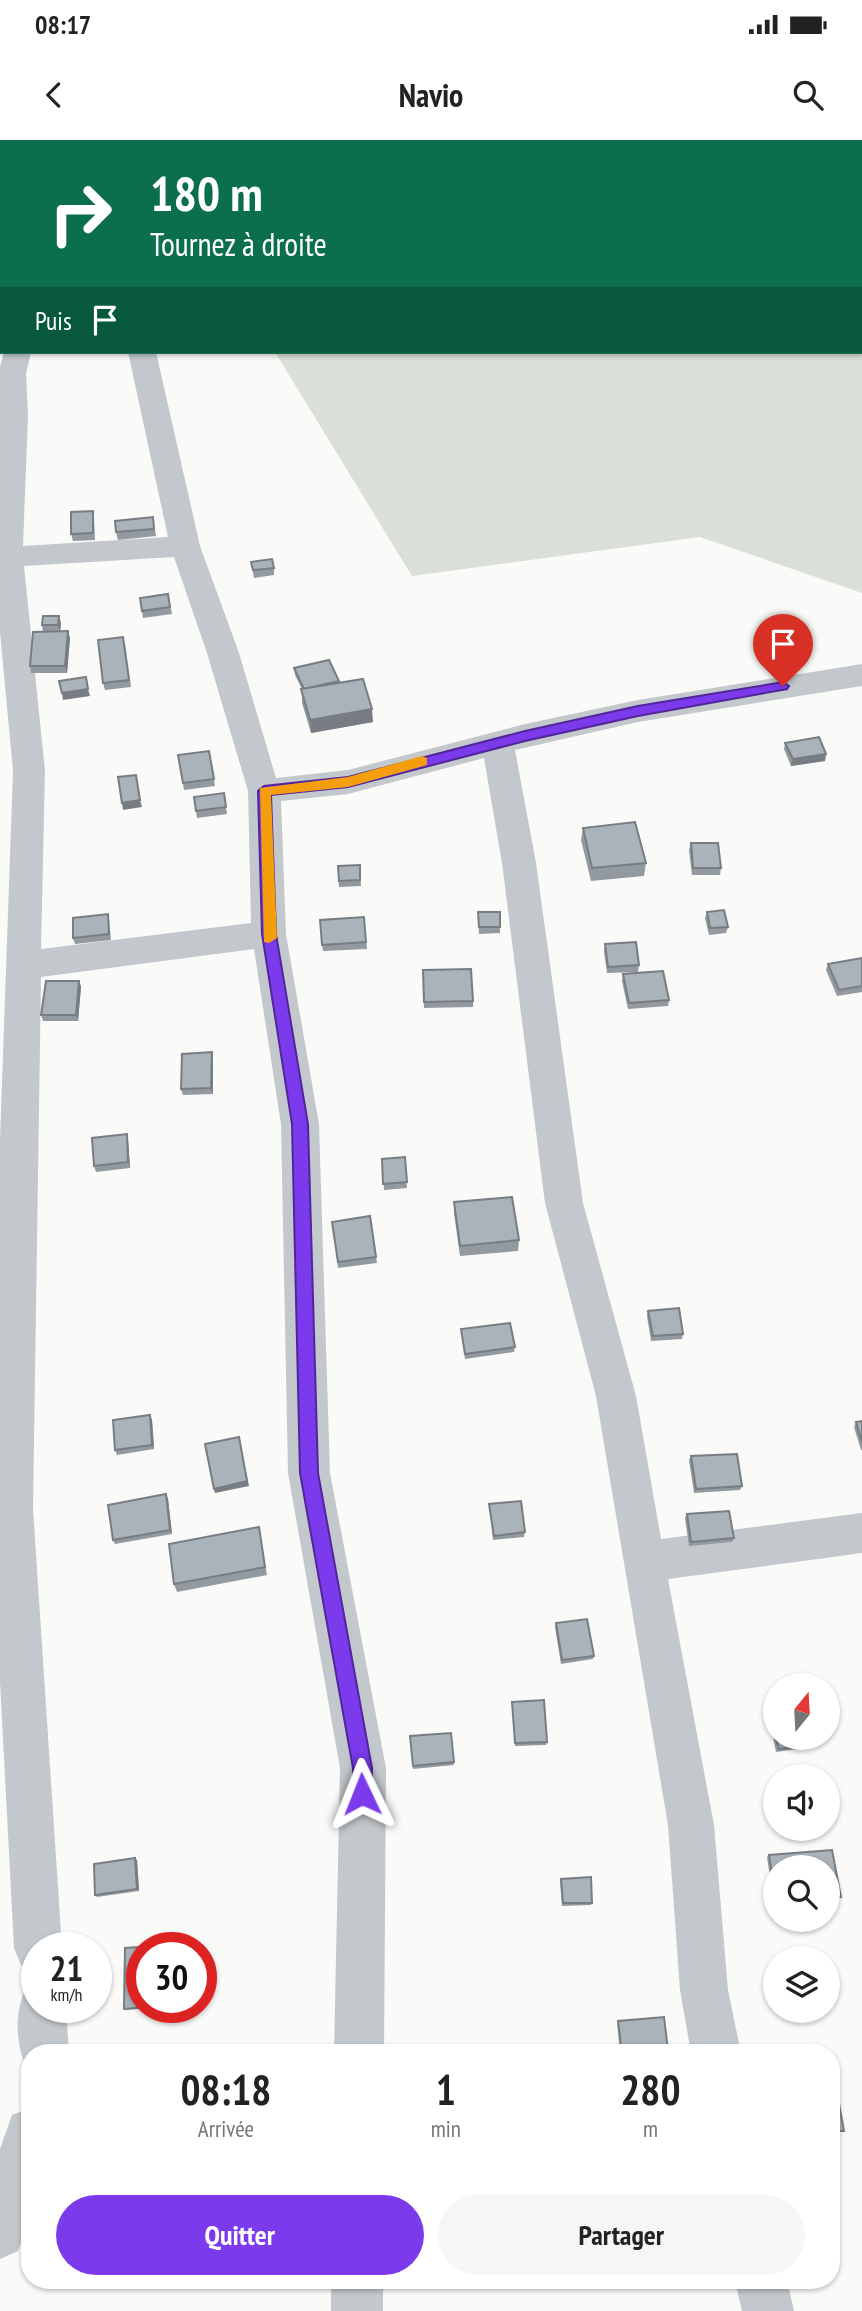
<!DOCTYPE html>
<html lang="fr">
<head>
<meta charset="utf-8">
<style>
	body { margin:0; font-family:"PT Sans Narrow",sans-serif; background:#f6f6f6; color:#222; height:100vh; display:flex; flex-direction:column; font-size:26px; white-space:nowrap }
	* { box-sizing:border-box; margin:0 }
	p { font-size:23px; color:#767676 }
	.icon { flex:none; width:38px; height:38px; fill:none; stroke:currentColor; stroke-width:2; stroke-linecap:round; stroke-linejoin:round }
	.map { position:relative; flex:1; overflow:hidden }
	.details { position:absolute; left:21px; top:1904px; width:819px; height:245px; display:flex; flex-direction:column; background:#fff; border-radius:28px; box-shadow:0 2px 5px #0004 }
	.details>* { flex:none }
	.hud { position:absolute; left:0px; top:0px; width:863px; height:214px; box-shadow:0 2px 5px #0004; background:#0b6e4f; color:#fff; overflow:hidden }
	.needle { width:46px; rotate:18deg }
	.fabs { position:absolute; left:763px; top:1533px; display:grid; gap:14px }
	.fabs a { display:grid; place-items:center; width:77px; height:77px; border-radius:50%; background:#fff; box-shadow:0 2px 5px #0004; font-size:35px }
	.speed { position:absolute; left:21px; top:1792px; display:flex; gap:14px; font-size:35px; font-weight:700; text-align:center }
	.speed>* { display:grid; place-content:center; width:91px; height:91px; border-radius:50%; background:#fff; box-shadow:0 2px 5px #0004; line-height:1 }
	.speed small { font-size:18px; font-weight:400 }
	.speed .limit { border:10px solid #d22; background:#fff; color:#111 }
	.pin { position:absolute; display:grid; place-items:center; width:60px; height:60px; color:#fff; margin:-72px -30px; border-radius:50% 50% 50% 0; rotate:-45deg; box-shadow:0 0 7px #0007 }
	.pin .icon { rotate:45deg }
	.me { position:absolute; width:77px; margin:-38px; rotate:358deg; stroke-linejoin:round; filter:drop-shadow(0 0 5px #0008) }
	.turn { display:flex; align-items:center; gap:24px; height:147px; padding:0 35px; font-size:32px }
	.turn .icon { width:91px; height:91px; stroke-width:2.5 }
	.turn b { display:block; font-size:49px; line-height:60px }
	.then { display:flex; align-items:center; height:66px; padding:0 35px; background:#0003; gap:14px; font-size:26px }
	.eta { display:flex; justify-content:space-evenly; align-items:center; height:119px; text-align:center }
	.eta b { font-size:42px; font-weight:700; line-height:49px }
	.button { display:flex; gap:14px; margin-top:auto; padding:14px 35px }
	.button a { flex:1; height:80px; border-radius:42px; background:#7c3aed; color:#fff; font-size:28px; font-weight:700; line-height:80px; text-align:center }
	.button a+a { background:#f6f6f6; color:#222 }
	.status { display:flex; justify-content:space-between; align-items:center; height:49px; padding:0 35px; background:#fff; direction:ltr }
	.status svg { height:19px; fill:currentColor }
	header { display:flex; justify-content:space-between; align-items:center; height:91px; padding:0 35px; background:#fff; font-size:32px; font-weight:700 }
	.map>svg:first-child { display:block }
	.green { fill:#dadfd7 }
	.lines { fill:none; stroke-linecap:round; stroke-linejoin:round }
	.minor { fill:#c3c8cc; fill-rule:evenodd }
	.wall { fill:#929a9f }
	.shaded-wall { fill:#777d82 }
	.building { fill:#aab3b9; stroke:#777d82; stroke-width:2 }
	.route { fill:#7c3aed; stroke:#51269a; stroke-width:2 }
	.slow { fill:#f59e0b }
</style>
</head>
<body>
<div class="status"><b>08:17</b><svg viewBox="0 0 49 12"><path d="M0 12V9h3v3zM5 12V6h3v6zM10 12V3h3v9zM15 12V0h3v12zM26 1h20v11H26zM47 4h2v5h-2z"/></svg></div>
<header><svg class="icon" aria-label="back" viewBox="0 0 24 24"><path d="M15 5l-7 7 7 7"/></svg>Navio<svg class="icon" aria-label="search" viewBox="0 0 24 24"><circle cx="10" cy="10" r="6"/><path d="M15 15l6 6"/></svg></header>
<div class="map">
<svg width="862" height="2171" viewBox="0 0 862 2171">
	<rect width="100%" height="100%" fill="#fafaf8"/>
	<polygon class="green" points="299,0 862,0 862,453 700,397 412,436 275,212 861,212 861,2"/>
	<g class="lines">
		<g class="minor">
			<polygon points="147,0 172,0 146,2"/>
			<polygon points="723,0 749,0 750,2 724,2"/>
			<rect x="0" y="24" width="2" height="20"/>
			<rect x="861" y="68" width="1" height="16"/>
			<rect x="0" y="88" width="2" height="16"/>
			<path d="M4,212H31L26,234L28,275L23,406L168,397L128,212H156L200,406L239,513L276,638L348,630L525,584L638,560L862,524V546L638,582L515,610L536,723L583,1063L636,1256L661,1399L862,1373V1413L668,1439L714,1685L728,1850L741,1913H691L680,1850L668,1685L596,1256L545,1063L502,723L484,618L348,654L281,661L286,794L319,984L330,1333L386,1628L384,1913H334L340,1628L288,1333L281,984L254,809L41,837L33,1369L62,1808H37V1831L21,1825L14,1808L0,1541V1000L13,631L0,492V227ZM174,417L207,513L248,651L251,783L41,809L45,631L24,426Z"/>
			<path d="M37,1845V1867H66L69,1913H30V1932L27,1930C16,1905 14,1875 25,1850Z"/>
			<polygon points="30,1968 30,2079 18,2111 0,2119 0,2009 12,1975"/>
			<rect x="331" y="2140" width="52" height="31"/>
			<polygon points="735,2140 787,2140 794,2171 742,2171"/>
		</g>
	</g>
	<g class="wall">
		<polygon points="93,371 94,378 95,400 73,401 71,394"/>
		<polygon points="153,377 156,396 118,400 116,392"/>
		<polygon points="251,422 274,428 274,435 254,438"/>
		<polygon points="168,454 172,474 143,478 140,458"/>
		<polygon points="61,483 60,491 70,498 67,533 31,533 30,526 43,492 42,485"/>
		<polygon points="125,504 131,547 105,550 103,543"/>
		<polygon points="294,528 339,541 339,543 373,582 311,593 302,563 302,549 295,535"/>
		<polygon points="785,603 826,614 825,621 791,626 784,609"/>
		<polygon points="209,611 215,646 184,650 178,615"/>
		<polygon points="224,653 227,674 197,678 194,657"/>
		<polygon points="583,688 646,723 644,736 591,741 581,700"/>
		<polygon points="691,703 721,728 720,735 692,735 689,710"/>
		<polygon points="360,725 361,746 339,747 338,726"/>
		<polygon points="478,772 500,787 500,793 479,794"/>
		<polygon points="707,772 728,787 726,793 709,795 705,778"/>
		<polygon points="364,777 367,809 323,811 322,805"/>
		<polygon points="109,780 111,800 75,804 73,798"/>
		<polygon points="605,804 639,825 638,832 607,833 604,811"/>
		<polygon points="862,818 862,852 837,856 826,830 828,824"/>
		<polygon points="423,830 473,861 473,867 424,868"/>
		<polygon points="623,834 669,860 668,866 628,869 622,841"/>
		<polygon points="79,841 81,847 78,881 43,881 41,875"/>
		<polygon points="212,912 213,918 213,954 183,955 181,949"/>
		<polygon points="128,1000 130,1028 96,1032 94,1026"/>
		<polygon points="405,1017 407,1048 384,1050 382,1019"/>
		<polygon points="454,1062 519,1100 518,1111 460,1116 454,1073"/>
		<polygon points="332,1082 376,1117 377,1123 338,1128"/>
		<polygon points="648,1171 683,1194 682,1199 651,1201 647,1176"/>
		<polygon points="461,1189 515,1207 514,1212 465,1219"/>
		<polygon points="152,1280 154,1309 117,1315 115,1310"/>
		<polygon points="862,1281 862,1310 861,1310 854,1287 856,1282"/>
		<polygon points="691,1316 742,1346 740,1350 694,1353 689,1320"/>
		<polygon points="166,1354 168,1359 172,1394 115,1404 113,1400"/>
		<polygon points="489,1364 525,1392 524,1397 493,1400"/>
		<polygon points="687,1374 734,1398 732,1402 689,1406 685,1378"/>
		<polygon points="259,1387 267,1435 177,1452 174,1444"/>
		<polygon points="556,1483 594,1516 593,1519 561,1524 555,1487"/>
		<polygon points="512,1562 547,1602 546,1605 515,1606"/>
		<polygon points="775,1568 775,1598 806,1598 808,1605 805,1608 776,1612 768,1572 770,1569"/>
		<polygon points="410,1596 454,1622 454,1625 413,1629"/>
		<polygon points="832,1710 841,1757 838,1759 828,1760 828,1727 775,1727 775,1764 774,1764 767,1717 769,1715"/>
		<polygon points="137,1720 139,1751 97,1757 95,1755"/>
		<polygon points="561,1739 592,1763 591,1765 562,1766 560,1741"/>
		<polygon points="142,1867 165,1867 126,1870 124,1869"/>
		<polygon points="618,1881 668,1910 666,1911 642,1913 620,1913 617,1882"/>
	</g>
	<g class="shaded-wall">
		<polygon points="59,476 61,483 60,492 58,485"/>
		<polygon points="68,491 70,498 67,533 65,526"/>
		<polygon points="88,549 90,556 63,560 62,553"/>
		<polygon points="372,569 373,582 311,593 310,580"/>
		<polygon points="826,614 825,621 791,626 793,619"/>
		<polygon points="140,660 142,667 123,670 122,663"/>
		<polygon points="79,841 81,847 78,881 76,875"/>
		<polygon points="212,912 213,918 213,954 211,948"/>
		<polygon points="127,994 128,1000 130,1028 128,1022"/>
		<polygon points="150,1275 152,1280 154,1309 152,1305"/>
		<polygon points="240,1301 249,1346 215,1353 214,1349"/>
		<polygon points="166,1354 168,1359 172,1394 170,1390"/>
		<polygon points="135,1718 137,1720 139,1751 137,1749"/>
	</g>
	<g class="building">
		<polygon points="0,198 2,198 1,210 0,210"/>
		<polygon points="93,371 93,393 71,394 71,372"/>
		<polygon points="153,377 154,389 116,392 115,381"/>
		<polygon points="272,419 274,428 253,430 251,422"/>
		<polygon points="168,454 170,467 142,471 140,458"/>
		<polygon points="43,476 59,476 58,485 42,485"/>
		<polygon points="68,491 65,526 30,526 33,492"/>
		<polygon points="123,497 129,540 103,543 98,500"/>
		<polygon points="329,520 339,541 304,549 294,528"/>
		<polygon points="86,537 88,549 62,553 59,541"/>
		<polygon points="363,539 372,569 310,580 301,549"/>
		<polygon points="819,597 826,614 793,619 785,603"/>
		<polygon points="209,611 214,639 183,643 178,615"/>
		<polygon points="136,635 140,660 122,663 118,637"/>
		<polygon points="224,653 226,667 196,671 194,657"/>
		<polygon points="635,682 646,723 592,728 583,688"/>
		<polygon points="691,703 718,703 721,728 693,728"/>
		<polygon points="360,725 360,740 339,741 338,726"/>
		<polygon points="724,770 728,787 710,788 707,772"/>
		<polygon points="478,772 500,772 500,787 479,787"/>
		<polygon points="108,774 109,794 73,798 73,778"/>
		<polygon points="364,777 366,802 322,805 320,780"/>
		<polygon points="636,802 639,825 608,827 605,804"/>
		<polygon points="862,818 862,846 839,850 828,824"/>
		<polygon points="471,829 473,861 424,862 423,830"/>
		<polygon points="663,831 669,860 629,863 623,834"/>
		<polygon points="46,841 79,841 76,875 41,875"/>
		<polygon points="212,912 211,948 181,949 182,914"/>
		<polygon points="127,994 128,1022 94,1026 92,998"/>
		<polygon points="405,1017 407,1042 383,1044 382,1019"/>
		<polygon points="512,1057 519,1100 460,1106 454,1062"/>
		<polygon points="370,1076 376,1117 338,1122 332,1082"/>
		<polygon points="679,1168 683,1194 653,1196 648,1171"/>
		<polygon points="510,1183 515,1207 465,1214 461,1189"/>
		<polygon points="150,1275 152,1305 115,1310 113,1280"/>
		<polygon points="862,1281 862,1302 856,1282"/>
		<polygon points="239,1297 247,1341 214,1349 205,1304"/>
		<polygon points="737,1314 742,1346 696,1349 691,1316"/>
		<polygon points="166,1354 170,1390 113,1400 108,1365"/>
		<polygon points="521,1361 525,1392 494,1396 489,1364"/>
		<polygon points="729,1371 734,1398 691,1402 687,1374"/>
		<polygon points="259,1387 265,1427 174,1444 169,1404"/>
		<polygon points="587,1479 594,1516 562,1520 556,1483"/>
		<polygon points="544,1560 547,1602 515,1603 512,1562"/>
		<polygon points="775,1568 775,1594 770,1569"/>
		<polygon points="451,1593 454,1622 413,1626 410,1596"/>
		<polygon points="776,1598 806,1598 808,1605 779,1609"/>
		<polygon points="832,1710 841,1757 828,1758 828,1727 775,1727 775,1753 769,1715"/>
		<polygon points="135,1718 137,1749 95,1755 94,1724"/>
		<polygon points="591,1737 592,1763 563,1763 561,1739"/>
		<polygon points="167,1805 167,1808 142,1808 142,1867 145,1867 124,1869 125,1808"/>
		<polygon points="664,1877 668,1910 622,1913 618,1881"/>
		<polygon points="325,1911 325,1913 302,1913"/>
		<polygon points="831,1958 838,1958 844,1991 831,1991"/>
	</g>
	<polygon class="route" points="783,542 789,546 787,549 638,576 525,601 348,647 271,655 276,794 308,984 318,1333 372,1628 372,1654 369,1660 362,1663 356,1660 353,1654 353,1628 300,1333 292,984 262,794 258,651 264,646 348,637 525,591 638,566"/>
	<polygon class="slow" points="422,616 427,618 427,625 348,647 271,655 277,798 269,803 264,802 260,648 348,637"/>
</svg>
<div class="fabs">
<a><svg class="needle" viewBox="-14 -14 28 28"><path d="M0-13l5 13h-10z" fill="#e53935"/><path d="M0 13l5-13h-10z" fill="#767676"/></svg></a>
<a><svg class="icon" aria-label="sound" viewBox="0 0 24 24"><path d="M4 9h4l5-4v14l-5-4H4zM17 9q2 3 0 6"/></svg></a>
<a><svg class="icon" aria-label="search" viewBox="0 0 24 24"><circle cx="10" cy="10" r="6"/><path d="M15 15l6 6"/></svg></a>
<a><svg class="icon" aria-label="layers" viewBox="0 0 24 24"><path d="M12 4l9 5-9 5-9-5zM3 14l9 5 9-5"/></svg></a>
</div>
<div class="speed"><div>21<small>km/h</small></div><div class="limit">30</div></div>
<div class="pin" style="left:783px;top:546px;background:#d93025"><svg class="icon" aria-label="arrive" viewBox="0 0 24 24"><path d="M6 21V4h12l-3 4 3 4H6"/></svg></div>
<svg class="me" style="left:362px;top:1654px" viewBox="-20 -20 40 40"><path d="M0-17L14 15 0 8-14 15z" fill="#7c3aed" stroke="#fff" stroke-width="4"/></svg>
<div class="hud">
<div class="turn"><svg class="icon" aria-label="right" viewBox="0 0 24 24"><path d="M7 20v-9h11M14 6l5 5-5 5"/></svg><div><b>180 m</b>Tournez à droite</div></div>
<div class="then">Puis<svg class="icon" aria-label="arrive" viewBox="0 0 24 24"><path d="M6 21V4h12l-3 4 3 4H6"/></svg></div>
</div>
<section class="details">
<div class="eta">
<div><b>08:18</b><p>Arrivée</p></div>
<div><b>1</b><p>min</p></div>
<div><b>280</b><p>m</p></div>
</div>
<div class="button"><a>Quitter</a><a>Partager</a></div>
</section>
</div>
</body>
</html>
